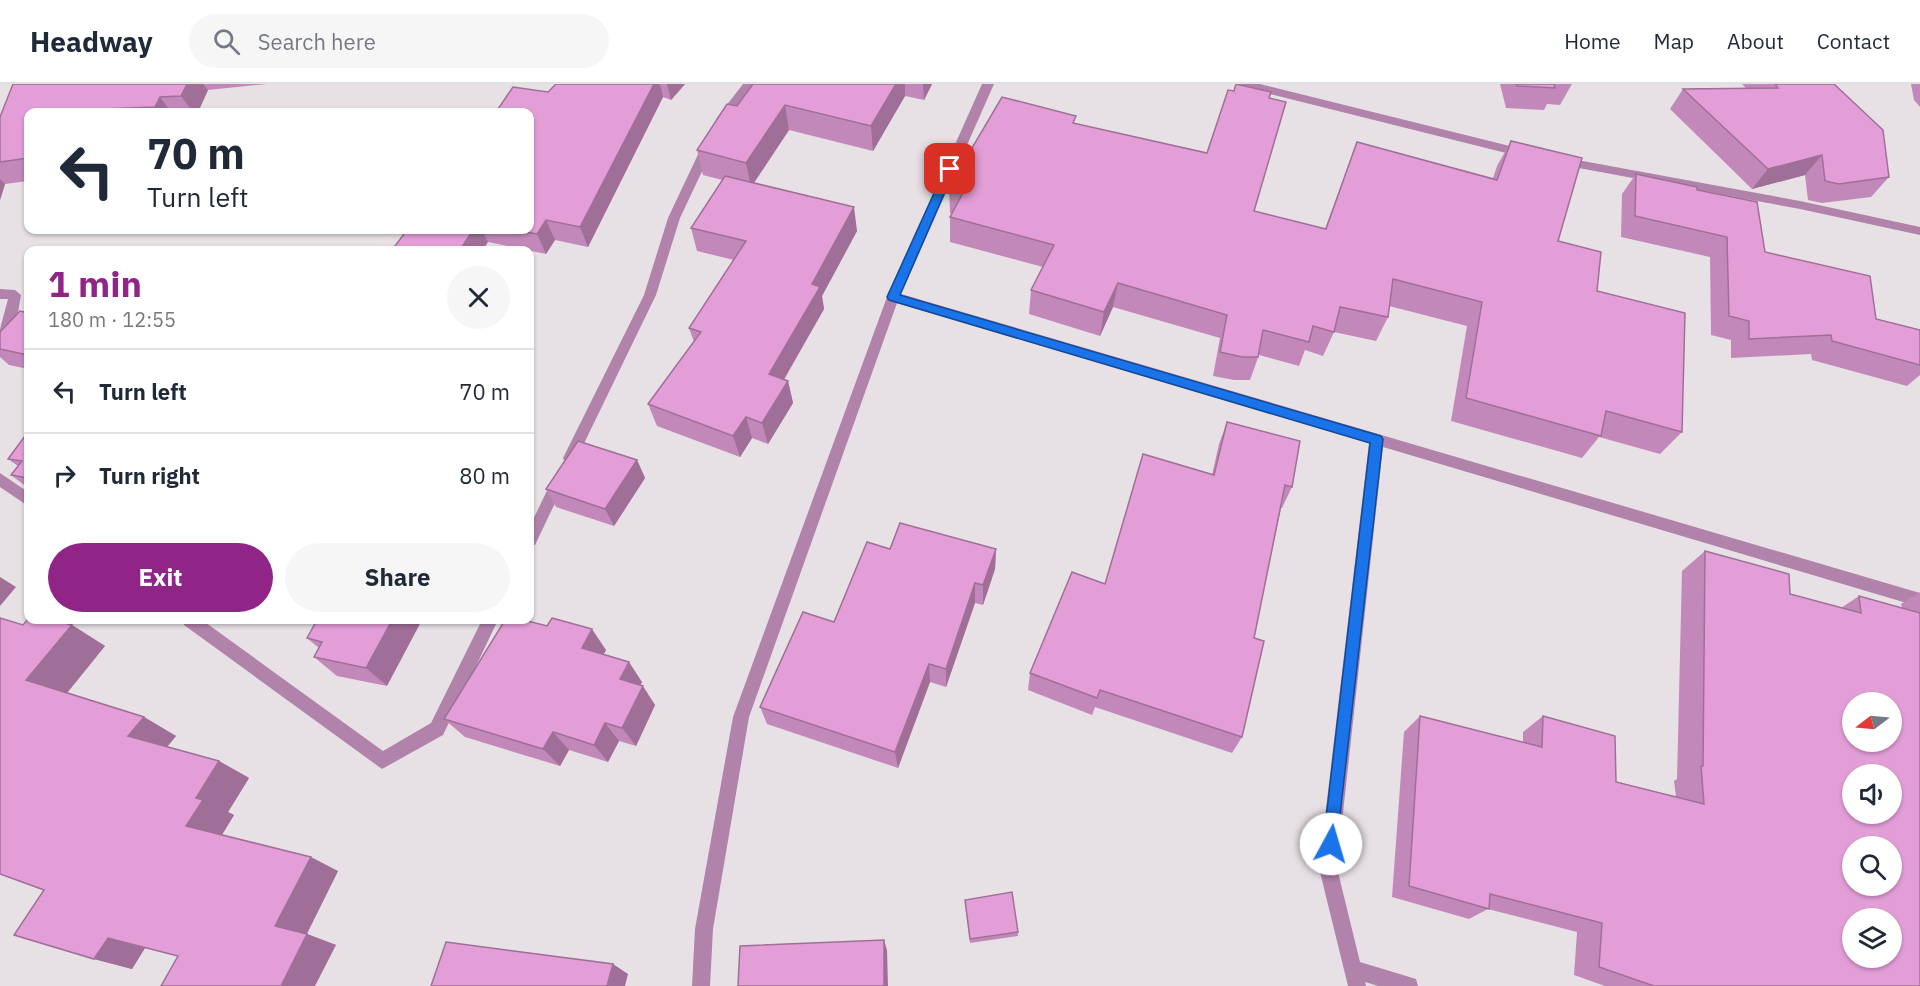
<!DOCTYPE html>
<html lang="en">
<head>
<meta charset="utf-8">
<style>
	body { margin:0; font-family:"IBM Plex Sans",sans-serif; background:#f6f6f7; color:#1f2937; height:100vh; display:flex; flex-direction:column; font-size:22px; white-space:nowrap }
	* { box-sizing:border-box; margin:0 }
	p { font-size:20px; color:#747a83 }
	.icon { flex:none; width:33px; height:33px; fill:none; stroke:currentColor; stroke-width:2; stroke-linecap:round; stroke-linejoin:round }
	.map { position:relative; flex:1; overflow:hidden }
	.panel { position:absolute; left:24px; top:162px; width:510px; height:378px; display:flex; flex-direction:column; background:#fff; border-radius:12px; box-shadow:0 2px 4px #0004 }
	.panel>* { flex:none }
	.top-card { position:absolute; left:24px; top:24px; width:510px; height:126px; border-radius:12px; box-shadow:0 2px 4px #0004; background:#fff; color:#1f2937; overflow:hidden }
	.needle { width:39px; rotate:254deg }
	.controls { position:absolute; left:1842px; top:608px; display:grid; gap:12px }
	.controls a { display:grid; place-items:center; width:60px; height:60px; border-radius:50%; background:#fff; box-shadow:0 2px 4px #0004; font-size:30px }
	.pin { position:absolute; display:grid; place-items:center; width:51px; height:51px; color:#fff; margin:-26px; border-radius:12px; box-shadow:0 3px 9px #0006 }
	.me { position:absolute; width:66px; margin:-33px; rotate:6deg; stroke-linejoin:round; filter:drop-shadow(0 0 4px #0008) }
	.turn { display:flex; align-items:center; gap:21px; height:126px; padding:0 24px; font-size:27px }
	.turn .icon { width:78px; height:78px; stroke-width:2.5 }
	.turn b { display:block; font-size:42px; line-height:51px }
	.round { display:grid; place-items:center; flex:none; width:63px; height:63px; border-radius:32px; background:#f6f6f7 }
	.overview { display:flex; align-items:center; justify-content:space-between; height:102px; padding:0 24px }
	h1 { font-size:36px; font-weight:700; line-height:45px; color:#912487 }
	.primary-button { display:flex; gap:12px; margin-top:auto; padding:12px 24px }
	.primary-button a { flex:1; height:69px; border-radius:36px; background:#912487; color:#fff; font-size:24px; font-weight:700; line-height:69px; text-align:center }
	.primary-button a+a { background:#f6f6f7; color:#1f2937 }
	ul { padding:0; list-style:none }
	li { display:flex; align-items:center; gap:18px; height:84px; padding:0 24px; border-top:2px solid #e0e1e3 }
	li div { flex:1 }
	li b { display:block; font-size:22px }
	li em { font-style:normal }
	header { display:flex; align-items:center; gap:36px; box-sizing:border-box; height:84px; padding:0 30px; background:#fff; border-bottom:2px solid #e0e1e3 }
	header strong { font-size:28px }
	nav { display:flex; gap:33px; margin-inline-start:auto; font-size:21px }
	.search { width:420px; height:54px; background:#f6f6f7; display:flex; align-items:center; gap:15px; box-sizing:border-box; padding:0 21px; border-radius:33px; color:#747a83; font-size:22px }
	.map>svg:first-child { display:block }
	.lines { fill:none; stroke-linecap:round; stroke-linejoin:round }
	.street { fill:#b183aa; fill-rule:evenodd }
	.wall { fill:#c388ba }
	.shaded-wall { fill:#9f6f97 }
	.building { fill:#e39ed8; stroke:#9f6f97; stroke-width:1.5; fill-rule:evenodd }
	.route { fill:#1a73e8; stroke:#114b97; stroke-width:1.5 }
</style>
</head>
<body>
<header>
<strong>Headway</strong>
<div class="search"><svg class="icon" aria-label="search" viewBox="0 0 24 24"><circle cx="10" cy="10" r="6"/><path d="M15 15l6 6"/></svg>Search here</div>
<nav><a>Home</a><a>Map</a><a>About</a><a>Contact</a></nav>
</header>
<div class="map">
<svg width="1920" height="902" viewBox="0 0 1920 902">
	<rect width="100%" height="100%" fill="#e7e1e6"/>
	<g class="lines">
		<g class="street">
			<polygon points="743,0 755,0 724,41 716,41 716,35"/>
			<polygon points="982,0 994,0 901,210 1920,509 1920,523 1383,363 1337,784 1360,878 1416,895 1418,902 1378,902 1365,898 1366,902 1348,902 1319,784 1369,359 897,219 749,633 713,845 710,902 692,902 695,845 733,633 887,213"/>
			<polygon points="1240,0 1260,0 1526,66 1532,70 1526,74 1246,4"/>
			<polygon points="708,58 714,62 680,134 656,211 575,378 565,378 563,374 644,211 668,134 702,62"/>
			<polygon points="1561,73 1800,117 1920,143 1920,151 1800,125 1557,80 1555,77"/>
			<polygon points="0,205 15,206 21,211 16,241 5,260 0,261 0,245 8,215 0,215"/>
			<polygon points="0,389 28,408 28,422 0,403"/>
			<polygon points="559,390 564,392 566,396 535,461 530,462 530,442 554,392"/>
			<polygon points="182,536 202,536 383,667 431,639 482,536 498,536 443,651 382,685 184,541"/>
		</g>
	</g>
	<g class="wall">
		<polygon points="13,0 267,0 208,6 198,28 28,28 28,97 5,100 0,116 0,33"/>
		<polygon points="556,0 685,0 671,16 663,13 588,163 555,156 546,170 488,158 407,146 530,146 548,8"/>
		<polygon points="753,0 932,0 924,16 905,12 873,67 789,46 754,99 857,147 822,212 824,225 784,296 788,297 793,319 768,360 752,354 740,373 657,342 648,320 694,258 689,244 734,176 697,167 691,144 722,96 703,91 697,66 737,22"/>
		<polygon points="1500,0 1572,0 1560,21 1547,20 1544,26 1506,24"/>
		<polygon points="1742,0 1834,0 1889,93 1871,113 1822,119 1808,116 1805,91 1752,105 1670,25 1683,5 1746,4"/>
		<polygon points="1911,0 1920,0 1920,23 1914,16"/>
		<polygon points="1269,14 1254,127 1325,145 1357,58 1493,94 1497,82 1511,57 1558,157 1597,207 1682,348 1660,370 1599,353 1582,374 1451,337 1467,242 1389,222 1388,233 1376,257 1334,248 1323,272 1305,266 1299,282 1259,271 1250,296 1234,296 1213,292 1220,254 1113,223 1100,252 1029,230 1031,206 1043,183 950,158 950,133 952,129 950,129 949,103 1075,40 1207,69"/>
		<polygon points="1636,90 1697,106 1765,168 1876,235 1920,246 1920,291 1907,302 1812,276 1811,270 1731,274 1731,256 1711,251 1710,173 1621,153 1622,110"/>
		<polygon points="28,229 28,285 9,281 0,273 0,248"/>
		<polygon points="1227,338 1292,403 1282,424 1281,424 1254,554 1242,653 1232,669 1095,623 1092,631 1028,606 1030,589 1105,500 1212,391 1219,360"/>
		<polygon points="28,348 28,404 11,391 18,382 8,375"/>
		<polygon points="637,376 645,394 614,442 556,423 546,405"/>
		<polygon points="890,465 996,465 995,485 983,521 975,519 946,603 930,598 898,684 767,640 760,623 834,538"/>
		<polygon points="1705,467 1790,510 1841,524 1859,512 1902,524 1901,520 1920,508 1920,902 1605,902 1574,891 1577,848 1488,825 1469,835 1392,813 1404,648 1420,632 1523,658 1523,648 1543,632 1616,698 1676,713 1674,697 1677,695 1682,487"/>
		<polygon points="317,536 387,602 337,592 314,573 319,564 307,554"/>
		<polygon points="23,541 72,541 105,562 67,609 144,633 176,652 167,663 219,677 249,694 228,728 234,731 222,751 338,787 307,850 336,861 178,872 145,864 132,885 94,875 44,806"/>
		<polygon points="606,566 603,571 642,598 640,601 655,621 636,662 619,657 608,678 569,666 560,682 465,653 444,635"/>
		<polygon points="965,816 1018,848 1018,852 970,859"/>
	</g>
	<g class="shaded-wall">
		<polygon points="187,0 203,0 208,6 198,28 193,28 181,12"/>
		<polygon points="654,0 660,0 663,13 588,163 580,143"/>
		<polygon points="667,0 685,0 671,16"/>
		<polygon points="896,0 905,0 905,12 873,67 871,42"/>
		<polygon points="923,0 932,0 924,16"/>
		<polygon points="160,13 171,28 160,28 155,23"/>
		<polygon points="785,21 789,46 751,103 746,79"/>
		<polygon points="1822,71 1805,91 1752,105 1768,85"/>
		<polygon points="0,95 5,100 0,116"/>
		<polygon points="854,123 857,147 822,212 824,225 774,312 769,290 812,200"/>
		<polygon points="546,136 555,156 546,170 537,150"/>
		<polygon points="473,146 482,146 488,158 483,166 460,166"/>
		<polygon points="1118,199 1113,223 1100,252 1104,228"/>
		<polygon points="788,297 793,319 768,360 762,339"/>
		<polygon points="746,333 752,354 740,373 733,352"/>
		<polygon points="637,376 645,394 614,442 605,425"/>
		<polygon points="996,465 995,485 983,521 983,501"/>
		<polygon points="0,493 16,503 0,522"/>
		<polygon points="975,499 975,519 946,603 946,585"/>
		<polygon points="392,536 422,536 387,602 366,584"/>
		<polygon points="72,541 105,562 62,615 26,596"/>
		<polygon points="592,545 606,566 596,584 582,564"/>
		<polygon points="629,578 642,598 634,615 620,595"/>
		<polygon points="929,580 930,598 898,684 895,668"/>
		<polygon points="643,602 655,621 636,662 622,644"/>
		<polygon points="144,633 176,652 161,670 128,652"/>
		<polygon points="605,639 619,657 608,678 594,661"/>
		<polygon points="553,648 569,666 560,682 543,665"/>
		<polygon points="219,677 249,694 228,728 234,731 218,757 186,742 196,714"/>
		<polygon points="311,773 338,787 305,853 275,842"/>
		<polygon points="307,850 336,861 315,902 281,902"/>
		<polygon points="108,854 145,864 132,885 94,875"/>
		<polygon points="884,856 887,866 888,902 884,902"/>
		<polygon points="613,880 628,890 625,902 607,902"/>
	</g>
	<g class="building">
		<polygon points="13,0 187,0 181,12 160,13 155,23 106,25 105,28 28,28 28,74 0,78 0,33"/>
		<polygon points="556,0 654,0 580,143 546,136 537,150 515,146 530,146 530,28 496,28 513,3 548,8"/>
		<polygon points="753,0 896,0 871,42 785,21 746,79 697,66 727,20 737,22"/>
		<polygon points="1236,0 1271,8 1269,14 1286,18 1254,127 1326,145 1357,58 1497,96 1511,57 1582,74 1558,157 1601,168 1597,207 1685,229 1682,348 1606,327 1601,352 1466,314 1482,218 1393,195 1388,233 1340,223 1334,248 1313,242 1309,258 1263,246 1258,273 1242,273 1220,268 1227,231 1118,199 1104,228 1031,206 1054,161 950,133 964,107 949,103 1002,13 1076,32 1073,39 1207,69 1228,6 1234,7"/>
		<polygon points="1516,0 1554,0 1555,4 1517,2"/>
		<polygon points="1775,0 1834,0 1883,46 1889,93 1839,100 1825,97 1822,71 1768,85 1683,5 1778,4"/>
		<polygon points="1636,90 1697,103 1697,106 1757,118 1765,168 1870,192 1876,235 1920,246 1920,281 1832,257 1831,251 1749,255 1749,237 1729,232 1727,153 1635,132"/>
		<polygon points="725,92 854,123 812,200 820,203 769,290 788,297 762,339 746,333 733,352 648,320 701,248 689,244 746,157 691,144"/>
		<polygon points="407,146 473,146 460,166 392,166"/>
		<polygon points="20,227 28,229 28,271 0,265 0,248"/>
		<polygon points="1227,338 1300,357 1292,403 1285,401 1254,554 1264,557 1242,653 1100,606 1097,614 1030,589 1072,488 1105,500 1143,370 1214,391"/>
		<polygon points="28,348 28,394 11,391 22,377 8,375"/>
		<polygon points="578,357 637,376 605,425 546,405"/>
		<polygon points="900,439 996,465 983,501 975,499 946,585 929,580 895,668 760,623 803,528 834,538 867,458 890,465"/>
		<path d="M1705,467L1789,490L1790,510L1861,529L1859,512L1920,529V902H1654L1599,883L1602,839L1490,810L1489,825L1409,802L1420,632L1542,663L1543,632L1615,652L1616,698L1704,720L1701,682H1703ZM1852,618H1892V657H1852ZM1852,690H1892V729H1852ZM1852,762H1892V801H1852ZM1852,834H1892V873H1852Z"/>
		<polygon points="0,534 23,541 28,535 55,536 72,541 26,596 144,633 128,652 219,677 196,714 203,716 186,742 311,773 275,842 307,850 281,902 161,902 178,872 108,854 94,875 14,851 44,806 0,790"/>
		<polygon points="552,534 592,545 582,564 629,578 620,595 643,602 622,644 605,639 594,661 553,648 543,665 444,635 505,536 524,536 547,542"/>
		<polygon points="317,536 392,536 366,584 314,573 322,558 307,554"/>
		<polygon points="1012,808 1018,848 970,855 965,816"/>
		<polygon points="884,856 884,902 738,902 740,862"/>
		<polygon points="446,858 613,880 607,902 431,902"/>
	</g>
	<polygon class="route" points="950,82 955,85 900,211 1381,352 1383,355 1336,766 1331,768 1325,766 1323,760 1370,359 889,216 887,213 945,85"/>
</svg>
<div class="controls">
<a><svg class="needle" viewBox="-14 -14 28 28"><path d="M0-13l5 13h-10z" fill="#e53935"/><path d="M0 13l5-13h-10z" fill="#747a83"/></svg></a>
<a><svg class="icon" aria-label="sound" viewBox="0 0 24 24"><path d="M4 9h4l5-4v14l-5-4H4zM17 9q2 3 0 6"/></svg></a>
<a><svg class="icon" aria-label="search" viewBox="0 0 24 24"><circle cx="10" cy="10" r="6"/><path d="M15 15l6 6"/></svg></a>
<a><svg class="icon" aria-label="layers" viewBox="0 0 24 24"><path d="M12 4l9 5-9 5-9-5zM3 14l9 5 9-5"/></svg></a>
</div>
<div class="pin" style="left:950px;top:85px;background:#d93025"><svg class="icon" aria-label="arrive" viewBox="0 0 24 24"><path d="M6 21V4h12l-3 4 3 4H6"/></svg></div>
<svg class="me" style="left:1331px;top:760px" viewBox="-20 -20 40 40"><circle r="19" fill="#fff"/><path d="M0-13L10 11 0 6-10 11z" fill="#1a73e8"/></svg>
<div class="top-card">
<div class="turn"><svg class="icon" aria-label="left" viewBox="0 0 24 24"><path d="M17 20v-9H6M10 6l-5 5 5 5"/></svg><div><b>70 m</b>Turn left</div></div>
</div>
<section class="panel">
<div class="overview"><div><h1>1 min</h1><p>180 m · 12:55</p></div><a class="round"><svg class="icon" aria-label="close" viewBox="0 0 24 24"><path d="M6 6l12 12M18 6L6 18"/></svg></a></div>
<ul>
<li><svg class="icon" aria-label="left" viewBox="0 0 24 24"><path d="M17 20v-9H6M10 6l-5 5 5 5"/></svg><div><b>Turn left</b></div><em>70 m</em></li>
<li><svg class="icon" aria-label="right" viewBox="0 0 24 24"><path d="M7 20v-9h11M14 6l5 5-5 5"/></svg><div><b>Turn right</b></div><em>80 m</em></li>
</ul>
<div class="primary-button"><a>Exit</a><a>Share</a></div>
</section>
</div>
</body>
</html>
